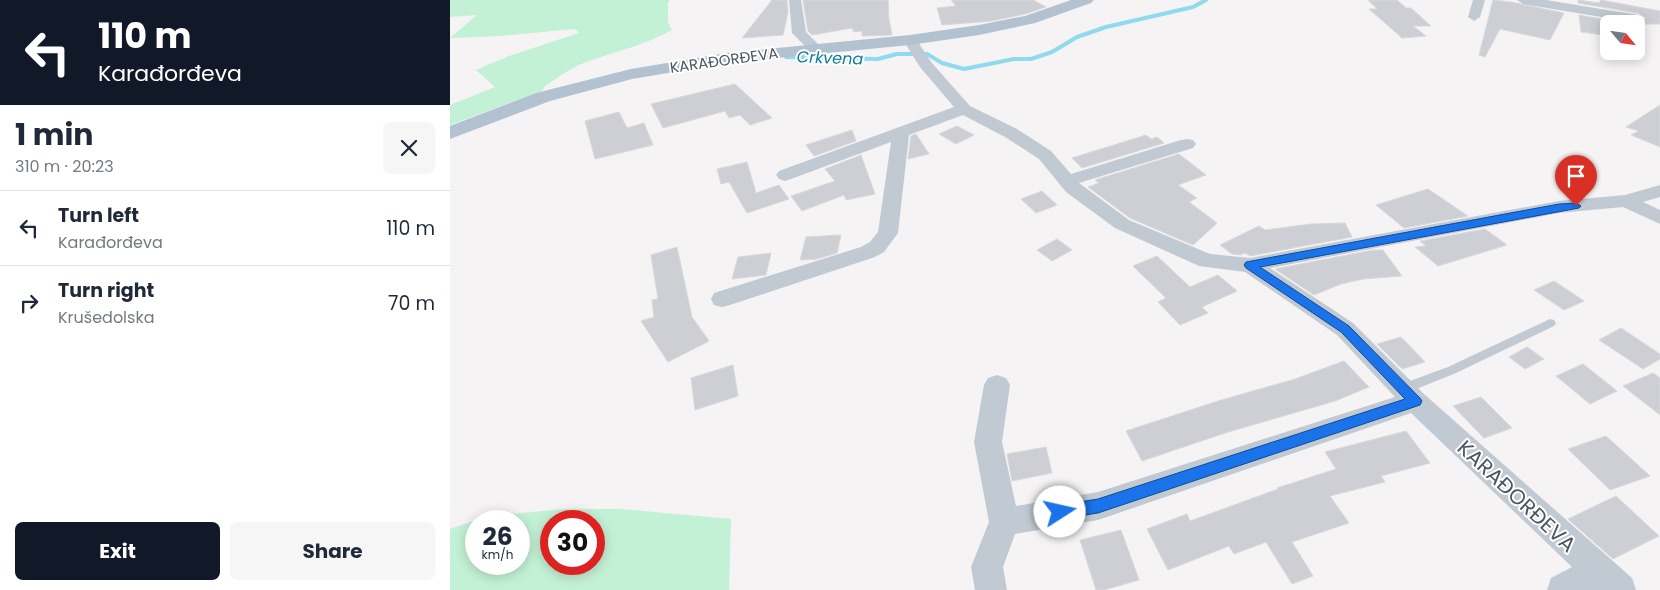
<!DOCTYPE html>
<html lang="en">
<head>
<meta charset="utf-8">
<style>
	body { margin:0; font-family:Poppins,sans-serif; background:#f6f6f7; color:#1f2937; height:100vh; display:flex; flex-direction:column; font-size:19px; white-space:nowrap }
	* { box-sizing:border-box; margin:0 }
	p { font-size:16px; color:#747a83 }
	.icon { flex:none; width:28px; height:28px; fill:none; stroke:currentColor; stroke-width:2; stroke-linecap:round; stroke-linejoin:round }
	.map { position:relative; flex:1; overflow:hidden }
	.side { display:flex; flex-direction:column; background:#fff; width:450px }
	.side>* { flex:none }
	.top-card { background:#111827; color:#fff; overflow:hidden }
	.needle { width:32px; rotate:119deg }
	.tools { position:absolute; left:1150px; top:15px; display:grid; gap:10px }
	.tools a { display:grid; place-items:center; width:45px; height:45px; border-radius:8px; background:#fff; box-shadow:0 2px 12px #0003; font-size:25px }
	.speed { position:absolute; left:15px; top:510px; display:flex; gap:10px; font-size:25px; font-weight:700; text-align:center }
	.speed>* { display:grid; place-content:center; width:65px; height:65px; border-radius:50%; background:#fff; box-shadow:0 2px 12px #0003; line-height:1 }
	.speed small { font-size:12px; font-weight:400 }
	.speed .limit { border:8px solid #d22; background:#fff; color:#111 }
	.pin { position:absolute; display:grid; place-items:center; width:42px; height:42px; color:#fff; margin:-51px -21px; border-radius:50% 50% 50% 0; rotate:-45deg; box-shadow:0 0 5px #0007 }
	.pin .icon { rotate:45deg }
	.me { position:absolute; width:55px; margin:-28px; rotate:80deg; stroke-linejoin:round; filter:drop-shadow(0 0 4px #0008) }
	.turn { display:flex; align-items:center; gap:18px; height:105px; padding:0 15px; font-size:22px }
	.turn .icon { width:65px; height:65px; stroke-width:2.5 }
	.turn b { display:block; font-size:35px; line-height:42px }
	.round { display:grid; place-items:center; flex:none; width:52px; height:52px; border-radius:8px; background:#f6f6f7 }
	.overview { display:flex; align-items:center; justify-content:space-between; height:85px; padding:0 15px }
	h1 { font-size:30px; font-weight:700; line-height:38px }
	.primary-button { display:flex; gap:10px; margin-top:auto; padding:10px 15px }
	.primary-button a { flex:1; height:58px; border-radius:8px; background:#111827; color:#fff; font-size:20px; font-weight:700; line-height:58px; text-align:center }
	.primary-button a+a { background:#f6f6f7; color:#1f2937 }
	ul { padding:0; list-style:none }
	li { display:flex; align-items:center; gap:15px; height:75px; padding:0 15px; border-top:1px solid #e0e1e3 }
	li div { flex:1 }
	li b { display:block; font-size:19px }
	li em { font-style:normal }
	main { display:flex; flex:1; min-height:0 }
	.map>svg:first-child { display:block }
	.green { fill:#c3f1d5; fill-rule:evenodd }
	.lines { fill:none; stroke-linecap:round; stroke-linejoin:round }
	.stream { stroke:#90daee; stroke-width:4 }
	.building { fill:#cdcfd5; stroke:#d7d9de }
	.service { fill:#c1cad2; fill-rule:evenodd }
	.minor { fill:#c1cad2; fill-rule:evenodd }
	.primary { fill:#b3c2d1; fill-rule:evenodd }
	.route { fill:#1a73e8; stroke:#114b97 }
	.labels { text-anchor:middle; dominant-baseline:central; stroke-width:4; stroke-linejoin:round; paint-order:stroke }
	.far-street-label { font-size:15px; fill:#4a5661; stroke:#fff }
	.far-water-label { font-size:16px; font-style:italic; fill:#0c7c9b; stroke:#fff }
	.near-street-label { font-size:21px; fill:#4a5661; stroke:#fff }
</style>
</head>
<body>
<main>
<section class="side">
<div class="top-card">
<div class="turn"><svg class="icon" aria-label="left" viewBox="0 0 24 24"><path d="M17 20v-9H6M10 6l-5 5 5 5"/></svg><div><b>110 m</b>Karađorđeva</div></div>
</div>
<div class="overview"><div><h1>1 min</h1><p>310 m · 20:23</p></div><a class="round"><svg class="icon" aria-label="close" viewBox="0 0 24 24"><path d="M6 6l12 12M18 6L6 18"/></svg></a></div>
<ul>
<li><svg class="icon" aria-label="left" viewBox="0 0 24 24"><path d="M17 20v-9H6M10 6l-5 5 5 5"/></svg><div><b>Turn left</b><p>Karađorđeva</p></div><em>110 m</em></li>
<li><svg class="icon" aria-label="right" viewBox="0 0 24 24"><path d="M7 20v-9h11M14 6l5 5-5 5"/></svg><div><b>Turn right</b><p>Krušedolska</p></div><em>70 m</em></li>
</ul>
<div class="primary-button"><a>Exit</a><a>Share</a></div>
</section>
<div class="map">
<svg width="1210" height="590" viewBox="0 0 1210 590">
	<rect width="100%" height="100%" fill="#f5f3f3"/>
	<g class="green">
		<path d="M0,0H220L218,2V22L222,30C195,45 167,51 139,61C123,66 109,77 95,86L92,91L0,125V105L45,87L26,70L59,56L129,33L125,29L50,36L0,38L27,15L0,17Z"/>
		<path d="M113,509H171L281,519L279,590H0V529L38,516ZM26,521H69V564H26ZM101,521H144V564H101Z"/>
	</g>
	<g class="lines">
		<polyline class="stream" points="336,57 428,59 447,54 477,54 492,63 514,69 564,59 581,59 602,52 627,37 656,27 743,7 756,0"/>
	</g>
	<g class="building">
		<polygon points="322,0 337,0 338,12 333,35 292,38"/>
		<polygon points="353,0 438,0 439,19 442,35 412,36 412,31 404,32 402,28 362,35 358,31"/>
		<polygon points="501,0 583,0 596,7 575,14 542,21 492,25 487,8 506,6"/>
		<polygon points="918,0 947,0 956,8 961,8 981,26 963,26 976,36 952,38 919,9 927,9"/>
		<polygon points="1043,0 1061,2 1114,13 1100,40 1050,29 1035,57 1029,55"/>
		<polygon points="1128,0 1149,3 1151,0 1210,11 1210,24 1190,24 1196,18 1188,13 1128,3"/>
		<polygon points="1129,15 1181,24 1159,24 1159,27 1153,26 1154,35 1131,32"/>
		<polygon points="285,84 322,118 300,125 290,115 279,118 275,111 213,128 201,104"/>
		<polygon points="1210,105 1210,147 1181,135 1189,131 1176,127"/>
		<polygon points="169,112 177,128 194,123 203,145 145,159 135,121"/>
		<polygon points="507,126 524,135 506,144 489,134"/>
		<polygon points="402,130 406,141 364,156 356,145"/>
		<polygon points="466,134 479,154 458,159 461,136"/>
		<polygon points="696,135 701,139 707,137 714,143 632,168 622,158"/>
		<polygon points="729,154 756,175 728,185 747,198 739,202 767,223 743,245 680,218 638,187 649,183 645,180"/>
		<polygon points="411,155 425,194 396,200 394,195 352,211 341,196 385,181 375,169"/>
		<polygon points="297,162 306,193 329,185 339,199 297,213 279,182 271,184 267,169"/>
		<polygon points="978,189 1018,216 954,228 926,205"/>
		<polygon points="592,191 607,205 586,213 571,199"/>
		<polygon points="895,223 902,237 800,256 795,253 790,255 782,254 770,245 809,226 815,230 861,224"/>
		<polygon points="1035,229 1057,245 988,266 965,247 976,246 970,241"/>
		<polygon points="391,235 387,253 367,259 350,260 356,237"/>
		<polygon points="607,239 622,250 602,261 587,250"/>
		<polygon points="227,247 242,317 259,341 218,362 191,321 204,317 202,300 208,299 201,255"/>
		<polygon points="923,250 933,250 952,276 913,279 891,284 864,295 825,269"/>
		<polygon points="321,253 316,275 282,279 288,257"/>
		<polygon points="707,256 740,287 768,275 787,291 752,307 758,313 730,325 708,302 716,298 683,266"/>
		<polygon points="1104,281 1134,301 1114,310 1084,290"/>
		<polygon points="1171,328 1210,354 1210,359 1193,369 1149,340"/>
		<polygon points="951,337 975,362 952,369 927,344"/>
		<polygon points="1077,347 1094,359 1075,369 1059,357"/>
		<polygon points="894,361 919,387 885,401 775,433 692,461 676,431 768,401 845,379"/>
		<polygon points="1133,364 1167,391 1140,404 1106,376"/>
		<polygon points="283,365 288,396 245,410 241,378"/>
		<polygon points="1203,373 1210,378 1210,415 1173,386"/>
		<polygon points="1031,397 1062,428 1034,438 1003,406"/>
		<polygon points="956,431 980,463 931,476 935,482 880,496 899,523 842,542 863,576 842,584 816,542 784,554 779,546 718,570 697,529 737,514 740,521 828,489 827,488 886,469 875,452"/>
		<polygon points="1156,436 1200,476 1160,490 1118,449"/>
		<polygon points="596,447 602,473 562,481 557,454"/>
		<polygon points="1166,496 1209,536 1163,559 1118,519"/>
		<polygon points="671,530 689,580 654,590 646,590 630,540"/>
	</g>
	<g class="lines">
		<polygon class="service" points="1100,319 1104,320 1106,323 1104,326 1006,373 954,394 949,393 948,389 949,385 998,367"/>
		<g class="minor">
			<polygon points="339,0 351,0 356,32 373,49 371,52 361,52 342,33"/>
			<polygon points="1023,0 1035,0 1030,17 1024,21 1018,17"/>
			<polygon points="1067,0 1096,0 1188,15 1194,19 1188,23 1073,4"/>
			<polygon points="460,36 465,37 481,62 520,106 567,129 601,151 621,174 731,140 737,139 743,140 746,144 743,148 629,183 679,220 760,254 800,258 1109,201 1175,195 1210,185 1210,197 1193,202 1210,210 1210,224 1173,207 1109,213 820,268 903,323 974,394 1182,578 1186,590 1097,590 1101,578 1122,567 961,413 648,520 565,534 553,567 557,590 525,590 521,567 539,522 524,442 534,385 538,378 547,375 556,378 560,385 552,442 566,506 648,492 945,397 887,335 795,272 749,266 665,228 616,192 589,159 555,137 513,115 459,135 448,233 434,252 425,257 280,305 272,307 264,305 261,299 264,293 411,247 420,242 428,232 441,142 341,179 335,181 329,179 326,175 329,171 504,107 470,67 453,40"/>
		</g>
		<polygon class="primary" points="621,0 644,0 641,3 585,23 529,35 460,45 277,63 182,79 100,101 0,139 0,126 86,93 181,69 277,53 460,35 529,25 575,16"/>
	</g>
	<polygon class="route" points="1126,203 1131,206 1129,208 810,267 899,326 970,398 972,401 970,405 648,513 610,519 605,517 603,512 605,507 610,505 648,499 955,399 891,332 796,268 794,265 796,262 1109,204"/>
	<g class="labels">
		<g class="far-street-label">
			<text transform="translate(274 60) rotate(-8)">KARAĐORĐEVA</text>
		</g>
		<g class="far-water-label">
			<text transform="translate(380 58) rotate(2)">Crkvena</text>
		</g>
		<g class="near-street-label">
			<text transform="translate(1067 496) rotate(43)">KARAĐORĐEVA</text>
		</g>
	</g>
</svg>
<div class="tools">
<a><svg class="needle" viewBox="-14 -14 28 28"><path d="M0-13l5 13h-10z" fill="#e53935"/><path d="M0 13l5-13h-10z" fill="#747a83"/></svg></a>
</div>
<div class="speed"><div>26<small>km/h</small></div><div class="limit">30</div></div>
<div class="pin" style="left:1126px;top:206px;background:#d93025"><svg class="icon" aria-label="arrive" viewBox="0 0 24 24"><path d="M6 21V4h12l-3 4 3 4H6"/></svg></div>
<svg class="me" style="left:610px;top:512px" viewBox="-20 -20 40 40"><circle r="19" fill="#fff"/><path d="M0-13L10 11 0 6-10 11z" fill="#1a73e8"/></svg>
</div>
</main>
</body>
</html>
